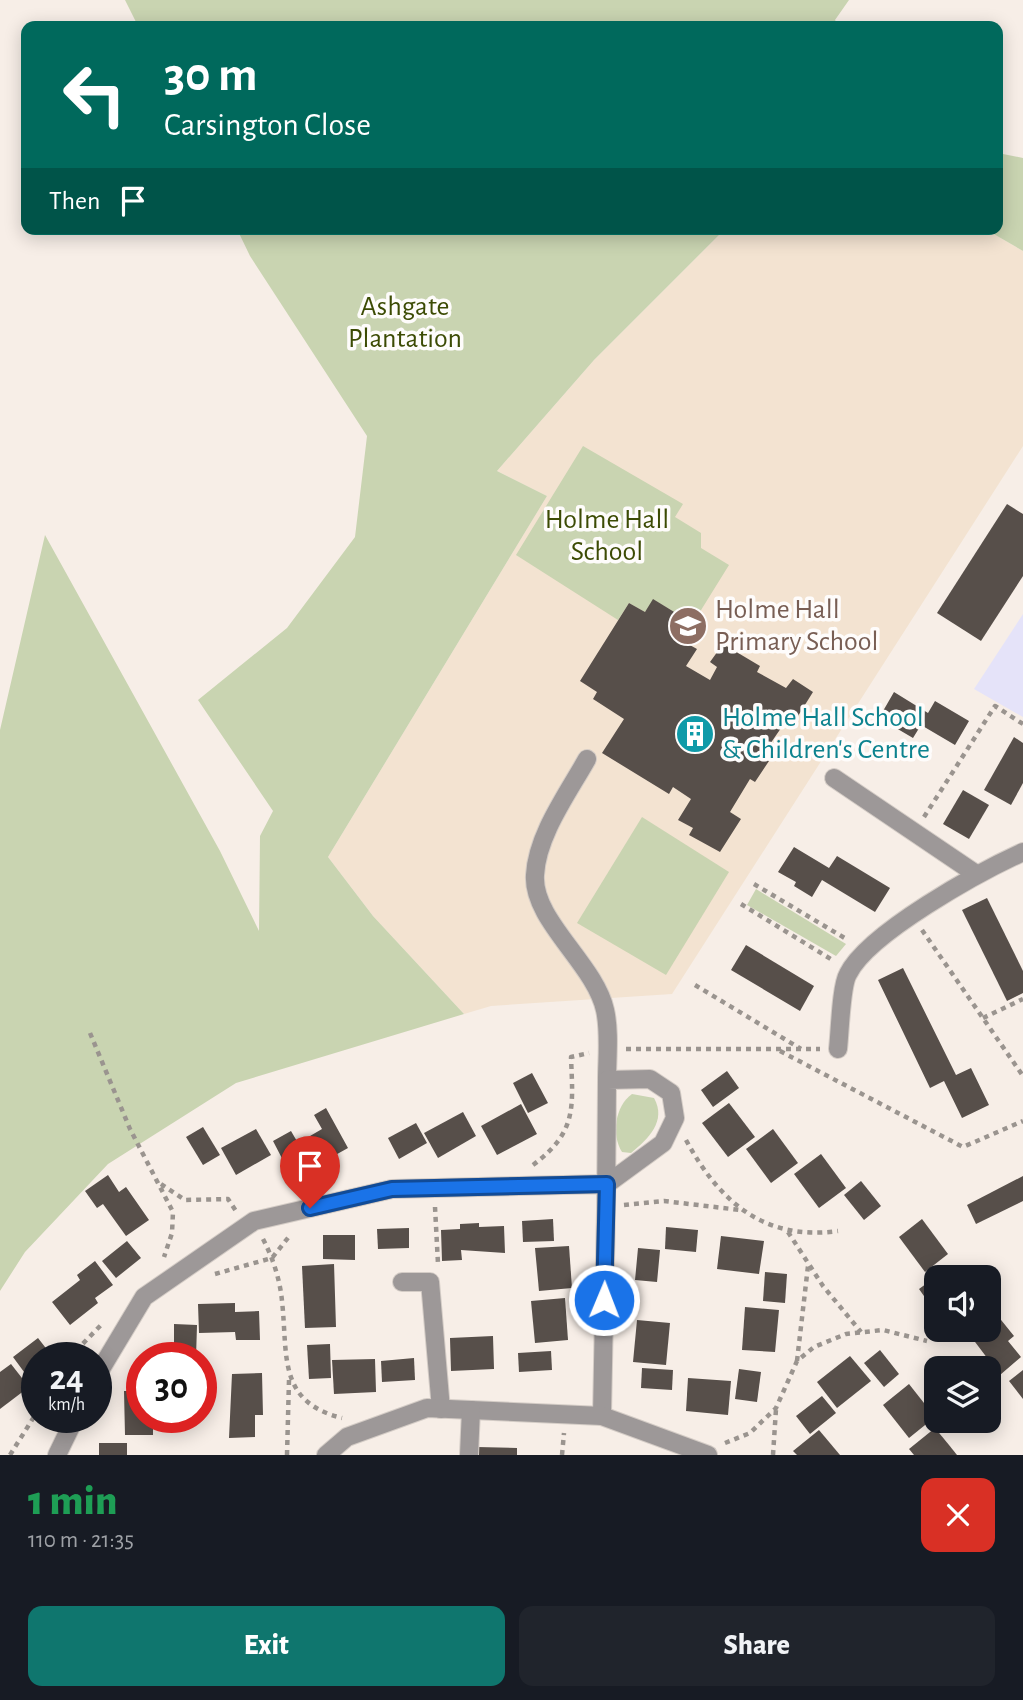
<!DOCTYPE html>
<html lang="en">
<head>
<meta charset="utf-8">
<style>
	body { margin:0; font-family:"Alegreya Sans",sans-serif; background:#20242c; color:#f1f3f6; height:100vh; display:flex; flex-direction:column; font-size:26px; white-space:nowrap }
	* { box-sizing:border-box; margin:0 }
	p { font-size:23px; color:#9ea1a6 }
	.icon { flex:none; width:38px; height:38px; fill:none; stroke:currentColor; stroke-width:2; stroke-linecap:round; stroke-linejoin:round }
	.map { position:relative; height:1455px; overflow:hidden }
	.details { display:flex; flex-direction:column; background:#171b24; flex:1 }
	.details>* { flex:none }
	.top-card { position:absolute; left:21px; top:21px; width:982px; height:214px; border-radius:14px; box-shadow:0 4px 18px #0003; background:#00695c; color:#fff; overflow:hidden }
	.buttons { position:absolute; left:924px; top:1265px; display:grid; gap:14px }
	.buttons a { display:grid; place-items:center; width:77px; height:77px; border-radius:14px; background:#171b24; box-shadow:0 4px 18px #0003; font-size:35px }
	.speed { position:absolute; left:21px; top:1342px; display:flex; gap:14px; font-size:35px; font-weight:700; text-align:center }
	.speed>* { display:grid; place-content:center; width:91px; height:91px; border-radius:50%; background:#171b24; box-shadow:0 4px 18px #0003; line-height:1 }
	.speed small { font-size:18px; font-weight:400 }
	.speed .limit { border:10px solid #d22; background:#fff; color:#111 }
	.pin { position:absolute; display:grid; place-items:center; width:60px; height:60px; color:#fff; margin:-72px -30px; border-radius:50% 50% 50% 0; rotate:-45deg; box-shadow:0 0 7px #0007 }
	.pin .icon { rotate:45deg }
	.me { position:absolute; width:77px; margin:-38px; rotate:1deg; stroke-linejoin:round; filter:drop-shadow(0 0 5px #0008) }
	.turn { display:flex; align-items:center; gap:24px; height:147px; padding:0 28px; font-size:32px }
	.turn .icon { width:91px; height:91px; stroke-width:2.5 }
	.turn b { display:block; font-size:49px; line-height:60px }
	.then { display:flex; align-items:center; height:66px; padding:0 28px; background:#0003; gap:14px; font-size:26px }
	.round { display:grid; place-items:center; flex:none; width:74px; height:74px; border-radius:14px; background:#20242c }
	.headline { display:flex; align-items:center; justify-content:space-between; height:119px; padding:0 28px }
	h1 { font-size:42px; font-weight:800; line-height:52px; color:#1e9e55 }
	.button { display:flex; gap:14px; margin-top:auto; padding:14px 28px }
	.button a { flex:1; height:80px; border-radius:14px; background:#0f766e; color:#fff; font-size:28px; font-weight:800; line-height:80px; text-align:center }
	.button a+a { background:#20242c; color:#f1f3f6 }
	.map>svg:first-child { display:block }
	.commercial { fill:#e5e3f9 }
	.education { fill:#f3e3d1 }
	.green { fill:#c9d4b1 }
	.building { fill:#574f4a }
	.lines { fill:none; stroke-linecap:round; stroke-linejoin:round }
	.minor-casing { stroke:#d4ccc6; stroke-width:20 }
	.path { stroke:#9a948f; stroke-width:4.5; stroke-dasharray:5 5; stroke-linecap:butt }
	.minor { stroke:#9d9898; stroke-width:18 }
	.route-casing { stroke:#114b97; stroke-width:18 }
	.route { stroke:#1a73e8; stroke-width:12 }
	.labels { text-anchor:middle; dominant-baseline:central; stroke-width:7; stroke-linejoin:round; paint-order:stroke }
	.park-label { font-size:28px; fill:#3c4b04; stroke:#fefcfb }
	.education-label { font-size:28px; fill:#785e54; stroke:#fefcfb; text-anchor:start }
	.culture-label { font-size:28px; fill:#0d838f; stroke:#fefcfb; text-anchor:start }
</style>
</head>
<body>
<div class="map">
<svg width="1023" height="1455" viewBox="0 0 1023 1455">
	<rect width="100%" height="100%" fill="#f7eee7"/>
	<polygon class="commercial" points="1023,614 1023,717 974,689"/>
	<polygon class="education" points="725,229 985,229 1023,251 1023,446 672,994 491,1006 464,1014 373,916 328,857 547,496 497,471 594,360"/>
	<g class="green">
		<polygon points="125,0 849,0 835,20 839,26 138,26"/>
		<polygon points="998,153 1023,158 1023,251 985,229 998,229"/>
		<polygon points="237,229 725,229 594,360 497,471 547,496 328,857 373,916 464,1014 236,1083 108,1164 25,1252 0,1291 0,730 45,535 220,851 259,931 260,836 273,811 198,700 287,628 355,537 367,436 250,256"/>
		<polygon points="583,446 683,504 675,517 701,533 701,548 729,565 693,623 654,600 645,612 629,603 618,620 516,555"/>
		<polygon points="642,817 729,872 666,975 577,923"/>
		<polygon points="756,889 846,944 836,956 747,905"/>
		<path d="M632,1094L654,1098C667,1121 648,1139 631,1153L622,1152C611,1135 615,1106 632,1094Z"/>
	</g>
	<g class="building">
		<polygon points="1007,504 1023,514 1023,576 981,641 937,613"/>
		<polygon points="653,599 689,621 679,639 697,649 686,666 710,680 717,667 710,662 723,644 760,666 757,672 786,688 793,679 813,692 798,716 792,712 766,750 773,755 755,782 750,779 730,812 741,819 720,852 689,835 693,828 678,820 691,799 673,787 669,794 602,753 624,719 593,699 597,692 580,681 629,603 645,612"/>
		<polygon points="894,692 928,713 935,701 969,721 955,745 921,725 913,738 879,718"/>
		<polygon points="1014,737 1023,743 1023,783 1011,805 984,790"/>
		<polygon points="963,790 989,805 969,839 943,824"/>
		<polygon points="794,847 829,868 837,856 890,888 875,912 822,880 812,897 794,886 796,882 778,872"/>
		<polygon points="987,898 1023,971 1023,993 1007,1001 962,910"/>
		<polygon points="746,945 814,986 800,1011 731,970"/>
		<polygon points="903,968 956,1075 971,1068 989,1105 962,1118 944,1081 930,1088 878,980"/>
		<polygon points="727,1071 739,1088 713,1107 701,1090"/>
		<polygon points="532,1073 548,1103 528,1113 513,1083"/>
		<polygon points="729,1103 755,1137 728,1157 702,1123"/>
		<polygon points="521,1104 537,1134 497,1155 481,1126"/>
		<polygon points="326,1108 348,1148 312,1168 306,1158 287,1168 273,1141 291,1131 298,1143 322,1129 314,1115"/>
		<polygon points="463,1112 476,1136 438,1158 424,1133"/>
		<polygon points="416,1123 427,1143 399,1159 388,1138"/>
		<polygon points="203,1127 220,1155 203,1165 186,1137"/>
		<polygon points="256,1129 271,1155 236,1175 221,1148"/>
		<polygon points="773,1129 798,1163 771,1183 746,1149"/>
		<polygon points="821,1154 846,1188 819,1208 794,1174"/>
		<polygon points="108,1175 119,1192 126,1187 149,1220 126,1236 103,1204 97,1208 85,1191"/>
		<polygon points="1023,1176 1023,1201 976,1224 967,1205"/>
		<polygon points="861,1181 881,1206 864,1220 844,1195"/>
		<polygon points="553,1219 554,1241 523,1242 522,1221"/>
		<polygon points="922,1219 948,1254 925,1272 899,1237"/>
		<polygon points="479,1223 479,1227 504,1226 505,1253 461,1250 462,1260 442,1261 441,1230 460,1229 460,1224"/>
		<polygon points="666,1227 698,1230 696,1252 665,1249"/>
		<polygon points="409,1228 409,1248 378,1249 377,1229"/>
		<polygon points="323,1235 355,1235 355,1260 323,1259"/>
		<polygon points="721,1236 764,1241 759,1274 717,1269"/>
		<polygon points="127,1241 141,1258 116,1278 102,1261"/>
		<polygon points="569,1246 572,1288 539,1291 535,1248"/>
		<polygon points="638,1248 660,1250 657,1282 635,1280"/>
		<polygon points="95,1261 113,1285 95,1298 98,1303 70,1325 52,1302 80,1280 77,1275"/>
		<polygon points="334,1264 336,1327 305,1328 302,1266"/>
		<polygon points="945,1270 951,1278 936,1278 936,1313 919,1289"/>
		<polygon points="765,1272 787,1274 785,1303 763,1301"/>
		<polygon points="565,1298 568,1340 535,1343 531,1301"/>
		<polygon points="235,1303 235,1312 259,1311 260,1340 236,1340 235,1332 199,1333 198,1304"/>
		<polygon points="989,1305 1014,1336 1008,1341 1021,1357 1000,1375 966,1330 989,1330"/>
		<polygon points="745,1307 779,1310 775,1352 742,1350"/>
		<polygon points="637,1320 670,1323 666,1365 633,1362"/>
		<polygon points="174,1324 197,1325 196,1357 174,1356"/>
		<polygon points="493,1336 494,1369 451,1371 450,1338"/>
		<polygon points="38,1338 52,1356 37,1358 37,1368 27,1376 13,1357"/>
		<polygon points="330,1344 331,1378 309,1379 307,1345"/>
		<polygon points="880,1350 899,1374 884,1387 864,1363"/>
		<polygon points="551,1351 552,1370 519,1372 518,1353"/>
		<polygon points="850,1356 871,1381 837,1408 817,1382"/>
		<polygon points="414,1358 415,1380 382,1382 381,1361"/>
		<polygon points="375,1359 376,1392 334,1394 332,1360"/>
		<polygon points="11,1364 29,1387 0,1409 0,1372"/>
		<polygon points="642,1368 673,1370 672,1390 641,1388"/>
		<polygon points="739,1369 761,1372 757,1402 735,1399"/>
		<polygon points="1023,1370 1023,1399 1009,1381"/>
		<polygon points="262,1373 263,1415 255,1415 255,1437 229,1438 232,1374"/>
		<polygon points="688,1378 731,1381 728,1415 686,1411"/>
		<polygon points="909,1384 935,1417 909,1438 883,1405"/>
		<polygon points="124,1391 142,1391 142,1418 153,1418 153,1435 125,1435"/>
		<polygon points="822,1396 836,1413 810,1434 796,1416"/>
		<polygon points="935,1428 949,1445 957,1455 914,1455 909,1449"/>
		<polygon points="819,1430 840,1455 797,1455 793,1451"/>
		<rect x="99" y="1443" width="28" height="12"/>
		<polygon points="477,1447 517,1448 517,1455 477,1455"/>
	</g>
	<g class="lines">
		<defs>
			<g id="minor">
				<path d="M587,759C568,793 537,835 535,875C532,920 595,964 605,1010C610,1032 607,1058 607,1080"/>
				<polyline points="834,778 976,874"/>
				<path d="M838,1049C840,1032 841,986 848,974C868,933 981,871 1023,852"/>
				<polyline points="402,1282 430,1282 441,1409"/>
				<polyline points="96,1377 144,1297 254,1221 392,1189 607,1184 663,1143 675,1118 671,1093 650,1079 607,1080 606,1210 602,1416"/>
				<polyline points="57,1455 75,1418"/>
				<polyline points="326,1455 347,1437 427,1408 602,1416 708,1455"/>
				<polyline points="469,1455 471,1410"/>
			</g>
		</defs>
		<use href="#minor" class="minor-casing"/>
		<g class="path">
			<polyline points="924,817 995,706 1023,724"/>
			<polyline points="754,884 848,940"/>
			<polyline points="741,904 834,961"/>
			<polyline points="922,930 1023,1076"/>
			<polyline points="695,985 801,1049"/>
			<polyline points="983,1018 1023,999"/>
			<polyline points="90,1033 130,1129 173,1212 172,1233 164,1257"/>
			<polyline points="626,1049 820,1049"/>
			<polyline points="780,1051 963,1147 1023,1121"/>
			<path d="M686,1140C720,1203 765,1241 838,1231"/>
			<path d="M533,1165C577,1132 573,1108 571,1057L589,1053"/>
			<polyline points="161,1184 185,1200 228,1199 236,1211"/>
			<polyline points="624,1205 664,1201 740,1210"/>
			<polyline points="435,1207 438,1264"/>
			<polyline points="788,1232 823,1286 861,1332"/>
			<path d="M263,1239C273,1258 280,1280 282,1301C288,1355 277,1402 342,1418"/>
			<polyline points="215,1274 272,1258 291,1234"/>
			<polyline points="69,1358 101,1325"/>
			<polyline points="797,1361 808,1266"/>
			<polyline points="725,1443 750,1433 776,1408 797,1361 814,1347 846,1334 883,1330 927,1341"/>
			<polyline points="10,1455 37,1412"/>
			<polyline points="287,1455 289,1380"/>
			<polyline points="562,1455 564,1433"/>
			<polyline points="773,1455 776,1409"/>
		</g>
		<use href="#minor" class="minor"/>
	</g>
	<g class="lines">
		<defs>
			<polyline id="route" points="310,1208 392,1189 607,1184 604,1300"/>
		</defs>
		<use href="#route" class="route-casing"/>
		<use href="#route" class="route"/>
	</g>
	<defs>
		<symbol id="school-disc" viewBox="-11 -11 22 22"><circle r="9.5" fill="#8d6e63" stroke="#fefcfb"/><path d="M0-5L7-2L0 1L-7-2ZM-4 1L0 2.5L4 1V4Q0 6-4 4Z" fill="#fff"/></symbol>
		<symbol id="building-disc" viewBox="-11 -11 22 22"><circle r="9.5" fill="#0f9aa8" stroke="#fefcfb"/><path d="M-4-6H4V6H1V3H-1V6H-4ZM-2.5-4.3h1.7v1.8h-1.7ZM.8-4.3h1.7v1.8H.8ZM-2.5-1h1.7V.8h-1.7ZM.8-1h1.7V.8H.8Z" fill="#fff"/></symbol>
	</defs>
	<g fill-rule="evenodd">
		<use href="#school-disc" x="666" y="604" width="44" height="44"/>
		<use href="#building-disc" x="673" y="712" width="44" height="44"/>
	</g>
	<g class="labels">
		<g class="park-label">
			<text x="405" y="307">Ashgate<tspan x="405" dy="32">Plantation</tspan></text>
			<text x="607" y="520">Holme Hall<tspan x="607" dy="32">School</tspan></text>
		</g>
		<g class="education-label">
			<text x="715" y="610">Holme Hall<tspan x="715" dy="32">Primary School</tspan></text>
		</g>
		<g class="culture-label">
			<text x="722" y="718">Holme Hall School<tspan x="722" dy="32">&amp; Children's Centre</tspan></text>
		</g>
	</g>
</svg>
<div class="buttons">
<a><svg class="icon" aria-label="sound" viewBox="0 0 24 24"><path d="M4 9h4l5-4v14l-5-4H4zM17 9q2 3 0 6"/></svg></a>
<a><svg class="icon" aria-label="layers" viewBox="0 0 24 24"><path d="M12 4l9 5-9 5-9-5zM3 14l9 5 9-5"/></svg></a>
</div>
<div class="speed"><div>24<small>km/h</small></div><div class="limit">30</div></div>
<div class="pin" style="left:310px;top:1208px;background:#d93025"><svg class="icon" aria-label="arrive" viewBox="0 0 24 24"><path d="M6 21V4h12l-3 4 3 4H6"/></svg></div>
<svg class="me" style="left:604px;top:1300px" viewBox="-20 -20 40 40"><circle r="17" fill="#1a73e8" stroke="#fff" stroke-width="3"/><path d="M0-11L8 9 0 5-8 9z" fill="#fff"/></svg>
<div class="top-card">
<div class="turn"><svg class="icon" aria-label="left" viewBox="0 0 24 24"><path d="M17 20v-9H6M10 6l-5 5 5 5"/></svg><div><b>30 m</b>Carsington Close</div></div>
<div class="then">Then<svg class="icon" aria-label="arrive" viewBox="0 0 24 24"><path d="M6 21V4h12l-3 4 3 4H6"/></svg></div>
</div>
</div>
<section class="details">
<div class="headline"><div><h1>1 min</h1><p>110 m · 21:35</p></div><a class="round" style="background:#d93025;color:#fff"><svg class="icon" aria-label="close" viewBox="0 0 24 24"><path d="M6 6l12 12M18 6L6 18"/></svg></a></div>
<div class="button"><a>Exit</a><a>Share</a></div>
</section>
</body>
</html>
